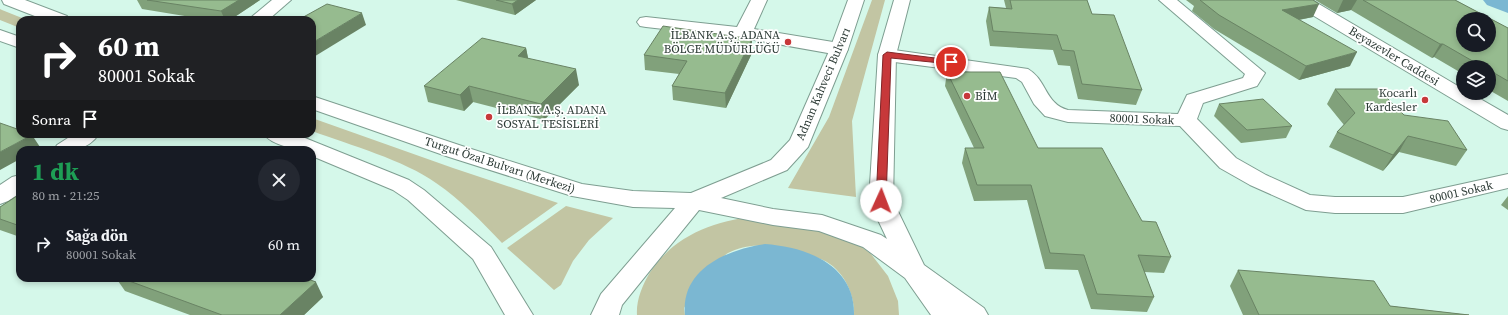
<!DOCTYPE html>
<html lang="tr">
<head>
<meta charset="utf-8">
<style>
	body { margin:0; font-family:"Source Serif 4",serif; background:#242831; color:#f1f3f6; height:100vh; display:flex; flex-direction:column; font-size:15px; white-space:nowrap }
	* { box-sizing:border-box; margin:0 }
	p { font-size:13px; color:#9ea1a6 }
	.icon { flex:none; width:22px; height:22px; fill:none; stroke:currentColor; stroke-width:2; stroke-linecap:round; stroke-linejoin:round }
	.map { position:relative; flex:1; overflow:hidden }
	.drawer { position:absolute; left:16px; top:146px; width:300px; height:136px; display:flex; flex-direction:column; background:#171b24; border-radius:12px; box-shadow:0 2px 6px #0003 }
	.drawer>* { flex:none }
	.banner { position:absolute; left:16px; top:16px; width:300px; height:122px; border-radius:12px; box-shadow:0 2px 6px #0003; background:#202124; color:#fff; overflow:hidden }
	.tools { position:absolute; left:1456px; top:12px; display:grid; gap:8px }
	.tools a { display:grid; place-items:center; width:40px; height:40px; border-radius:50%; background:#171b24; box-shadow:0 2px 6px #0003; font-size:20px }
	.pin { position:absolute; display:grid; place-items:center; width:34px; height:34px; color:#fff; margin:-17px; border:2px solid #fff; border-radius:50%; box-shadow:0 1px 4px #0007 }
	.me { position:absolute; width:44px; margin:-22px; rotate:2deg; stroke-linejoin:round; filter:drop-shadow(0 0 3px #0008) }
	.turn { display:flex; align-items:center; gap:14px; height:84px; padding:0 16px; font-size:18px }
	.turn .icon { width:52px; height:52px; stroke-width:2.5 }
	.turn b { display:block; font-size:28px; line-height:34px }
	.then { display:flex; align-items:center; height:38px; padding:0 16px; background:#0003; gap:8px; font-size:15px }
	.round { display:grid; place-items:center; flex:none; width:42px; height:42px; border-radius:21px; background:#242831 }
	.head { display:flex; align-items:center; justify-content:space-between; height:68px; padding:0 16px }
	h1 { font-size:24px; font-weight:700; line-height:30px; color:#1e9e55 }
	ul { padding:0; list-style:none }
	li { display:flex; align-items:center; gap:12px; height:60px; padding:0 16px }
	li div { flex:1 }
	li b { display:block; font-size:15px }
	li em { font-style:normal }
	.map>svg:first-child { display:block }
	.green { fill:#c2c5a3 }
	.water { fill:#7bb7d2 }
	.lines { fill:none; stroke-linecap:round; stroke-linejoin:round }
	.canal { fill:#7bb7d2; fill-rule:evenodd }
	.minor-casing { stroke:#7e9e91; stroke-width:2 }
	.major-casing { stroke:#7e9e91; stroke-width:2 }
	.minor { fill:#fff; fill-rule:evenodd }
	.major { fill:#fff; fill-rule:evenodd }
	.wall { fill:#81a17b }
	.shaded-wall { fill:#698364 }
	.building { fill:#96bb8f; stroke:#698364; fill-rule:evenodd }
	.route { fill:#c7383a; stroke:#812426 }
	.poi-dot { fill:#c7383a; stroke:#fff; stroke-width:1.5 }
	.labels { text-anchor:middle; dominant-baseline:central; stroke-width:3.5; stroke-linejoin:round; paint-order:stroke }
	.poi-label { font-size:12px; fill:#2d3b36; stroke:#fff; text-anchor:end }
	.street-label { font-size:12px; fill:#2d3b36; stroke:#fff }
</style>
</head>
<body>
<div class="map">
<svg width="1508" height="315" viewBox="0 0 1508 315">
	<rect width="100%" height="100%" fill="#d5f8ea"/>
	<g class="green">
		<polygon points="872,0 885,0 852,121 856,197 788,188 829,117"/>
		<polygon points="0,9 2,10 27,20 20,20 20,28 0,20"/>
		<path d="M312,118L453,168L558,203L502,243C481,221 461,200 436,183C404,160 350,145 312,131Z"/>
		<polygon points="566,206 613,218 589,240 573,261 561,285 554,290 507,248"/>
		<path d="M762,215L849,237L871,254L888,276L898,301L899,315H854C855,294 843,269 823,260C814,256 803,254 793,252C770,246 751,241 728,253C721,256 691,299 684,308L685,315H637C636,301 642,286 649,274C675,233 716,221 762,215Z"/>
	</g>
	<path class="water" d="M765,244C807,247 855,265 854,315H685C680,269 728,249 765,244Z"/>
	<g class="lines">
		<polygon class="canal" points="1483,0 1508,0 1508,13 1487,5"/>
		<defs>
			<g id="minor">
				<polygon points="272,0 291,0 268,20 248,20"/>
				<polygon points="751,0 767,0 754,29 839,43 846,45 848,49 846,53 839,55 743,38 646,27 640,26 637,22 640,18 646,17 737,27"/>
				<path d="M1159,0H1177L1265,73L1257,86L1203,103L1197,119L1236,158L1266,175L1310,195L1335,197H1403L1508,174V188L1403,213H1335L1306,210L1250,185L1220,168L1180,126L1068,122L1045,116L1034,104L1022,82L1016,78L887,61L880,59L878,55L880,51L887,49L1028,69C1047,80 1045,104 1068,110L1178,114L1187,95L1243,78L1245,74Z"/>
				<polygon points="1292,0 1312,0 1463,89 1463,93 1470,93 1508,115 1508,130 1501,128 1294,4"/>
				<path d="M74,134H99C87,151 73,150 54,150L57,145Z"/>
				<polygon points="20,175 20,193 8,201 0,204 0,185 12,177"/>
			</g>
			<g id="major">
				<polygon points="2,0 25,0 67,16 70,20 45,20 4,4"/>
				<polygon points="848,0 864,0 848,49 808,147 787,170 721,198 773,209 822,215 881,235 887,239 869,201 878,55 894,0 910,0 896,55 893,201 924,265 984,308 988,315 931,315 905,278 863,247 819,231 773,225 699,210 622,305 619,315 591,315 601,294 675,208 633,207 572,196 449,157 312,109 312,96 465,147 582,184 633,191 691,193 771,160 790,140 830,49"/>
				<polygon points="0,30 20,37 20,48 0,41"/>
				<path d="M264,134H295L409,180L424,190L491,247L533,315H505L473,259L408,200L393,190L312,156V150C298,150 272,146 264,134Z"/>
			</g>
		</defs>
		<use href="#minor" class="minor-casing"/>
		<use href="#major" class="major-casing"/>
		<use href="#minor" class="minor"/>
		<use href="#major" class="major"/>
	</g>
	<g class="wall">
		<polygon points="137,0 260,0 230,20 209,20 142,9"/>
		<polygon points="456,0 536,0 515,15"/>
		<polygon points="1004,0 1087,0 1092,14 1142,90 1136,105 1078,99 1070,66 1058,65 1053,50 990,46 986,21 989,7 1006,8"/>
		<polygon points="1186,0 1313,0 1313,17 1299,20 1350,66 1299,80 1214,29 1192,11 1194,6"/>
		<polygon points="1315,0 1455,0 1508,28 1508,101 1489,90 1489,67 1463,67 1463,74 1434,57 1432,58 1351,10 1337,13"/>
		<polygon points="752,39 752,53 726,108 673,100 672,86 679,74 645,70 644,55"/>
		<polygon points="526,48 528,58 579,85 544,120 473,102 464,111 428,102 424,86"/>
		<polygon points="947,72 1038,148 1142,221 1171,257 1164,273 1144,272 1154,297 1147,312 1091,309 1078,270 1045,269 1027,200 974,201 962,163 965,148 974,148 945,86"/>
		<polygon points="1335,89 1404,115 1467,150 1456,166 1399,152 1383,171 1329,147 1337,132 1344,125 1327,104"/>
		<polygon points="1219,104 1292,126 1286,138 1241,143 1214,116"/>
		<polygon points="20,194 20,237 0,230 0,207"/>
		<polygon points="1508,196 1508,210 1501,205"/>
		<polygon points="1238,270 1390,306 1469,315 1243,315 1230,286"/>
		<polygon points="116,278 305,278 323,297 304,315 190,315 125,291"/>
	</g>
	<g class="shaded-wall">
		<polygon points="239,0 260,0 230,20 225,20 221,11"/>
		<polygon points="518,0 536,0 515,15 512,4"/>
		<polygon points="1343,0 1357,0 1351,10 1337,13"/>
		<polygon points="1319,4 1313,17 1276,24 1282,10"/>
		<polygon points="362,13 366,25 312,58 312,43"/>
		<polygon points="752,39 752,53 726,108 725,93"/>
		<polygon points="1440,44 1443,44 1434,57 1432,58"/>
		<polygon points="526,48 529,63 518,56"/>
		<polygon points="1357,52 1350,66 1299,80 1306,66"/>
		<polygon points="576,69 579,85 544,120 541,104"/>
		<polygon points="469,86 473,102 464,111 460,95"/>
		<polygon points="32,135 40,147 35,150 20,150 20,159 0,170 0,152"/>
		<polygon points="1408,136 1399,152 1383,171 1393,155"/>
		<polygon points="316,282 323,297 304,315 280,315"/>
	</g>
	<g class="building">
		<polygon points="147,0 239,0 221,11"/>
		<polygon points="496,0 518,0 512,4"/>
		<polygon points="1010,0 1087,0 1092,14 1114,15 1142,90 1082,84 1074,51 1062,50 1057,35 993,31 989,7 1012,9"/>
		<polygon points="1200,0 1313,0 1319,4 1282,10 1357,52 1306,66 1219,15"/>
		<path d="M1363,0H1455L1508,28V81L1489,70V67H1483L1443,44H1440ZM1463,19H1489V45H1463Z"/>
		<polygon points="327,4 362,13 312,43 312,20 298,20"/>
		<polygon points="663,26 752,39 725,93 672,86 687,61 644,55"/>
		<polygon points="482,38 526,48 518,56 576,69 541,104 469,86 460,95 424,86"/>
		<polygon points="947,72 1000,72 1038,148 1102,148 1142,221 1156,222 1171,257 1138,255 1154,297 1097,294 1084,255 1050,253 1031,185 977,185 965,148 984,148"/>
		<polygon points="1335,89 1378,89 1404,115 1448,121 1467,150 1408,136 1393,155 1337,132 1355,113"/>
		<polygon points="1263,99 1292,126 1247,130 1219,104"/>
		<polygon points="0,123 20,130 20,134 30,134 32,135 0,152"/>
		<polygon points="20,194 20,226 0,219 0,207"/>
		<polygon points="1238,270 1374,281 1390,306 1469,315 1259,315"/>
		<polygon points="121,278 305,278 316,282 280,315 222,315"/>
	</g>
	<polygon class="route" points="887,52 951,60 955,62 951,64 891,58 886,201 881,204 876,201 883,55"/>
	<g class="poi-dot">
		<circle cx="788" cy="42" r="4"/>
		<circle cx="967" cy="96" r="4"/>
		<circle cx="1425" cy="100" r="4"/>
		<circle cx="489" cy="117" r="4"/>
	</g>
	<g class="labels">
		<g class="poi-label">
			<text x="780" y="35">İLBANK A.Ş. ADANA<tspan x="780" dy="14">BÖLGE MÜDÜRLÜĞÜ</tspan></text>
			<text x="1417" y="93">Kocarlı<tspan x="1417" dy="14">Kardesler</tspan></text>
			<text x="975" y="96" text-anchor="start">BİM</text>
			<text x="497" y="110" text-anchor="start">İLBANK A.Ş. ADANA<tspan x="497" dy="14">SOSYAL TESİSLERİ</tspan></text>
		</g>
		<g class="street-label">
			<text transform="translate(1394 56) rotate(31)">Beyazevler Caddesi</text>
			<text transform="translate(823 84) rotate(-67)">Adnan Kahveci Bulvarı</text>
			<text transform="translate(1142 119) rotate(2)">80001 Sokak</text>
			<text transform="translate(500 165) rotate(18)">Turgut Özal Bulvarı (Merkezi)</text>
			<text transform="translate(1461 192) rotate(-13)">80001 Sokak</text>
		</g>
	</g>
</svg>
<div class="tools">
<a><svg class="icon" aria-label="search" viewBox="0 0 24 24"><circle cx="10" cy="10" r="6"/><path d="M15 15l6 6"/></svg></a>
<a><svg class="icon" aria-label="layers" viewBox="0 0 24 24"><path d="M12 4l9 5-9 5-9-5zM3 14l9 5 9-5"/></svg></a>
</div>
<div class="pin" style="left:951px;top:62px;background:#d93025"><svg class="icon" aria-label="arrive" viewBox="0 0 24 24"><path d="M6 21V4h12l-3 4 3 4H6"/></svg></div>
<svg class="me" style="left:881px;top:201px" viewBox="-20 -20 40 40"><circle r="19" fill="#fff"/><path d="M0-13L10 11 0 6-10 11z" fill="#c7383a"/></svg>
<div class="banner">
<div class="turn"><svg class="icon" aria-label="right" viewBox="0 0 24 24"><path d="M7 20v-9h11M14 6l5 5-5 5"/></svg><div><b>60 m</b>80001 Sokak</div></div>
<div class="then">Sonra<svg class="icon" aria-label="arrive" viewBox="0 0 24 24"><path d="M6 21V4h12l-3 4 3 4H6"/></svg></div>
</div>
<section class="drawer">
<div class="head"><div><h1>1 dk</h1><p>80 m · 21:25</p></div><a class="round"><svg class="icon" aria-label="close" viewBox="0 0 24 24"><path d="M6 6l12 12M18 6L6 18"/></svg></a></div>
<ul>
<li><svg class="icon" aria-label="right" viewBox="0 0 24 24"><path d="M7 20v-9h11M14 6l5 5-5 5"/></svg><div><b>Sağa dön</b><p>80001 Sokak</p></div><em>60 m</em></li>
</ul>
</section>
</div>
</body>
</html>
